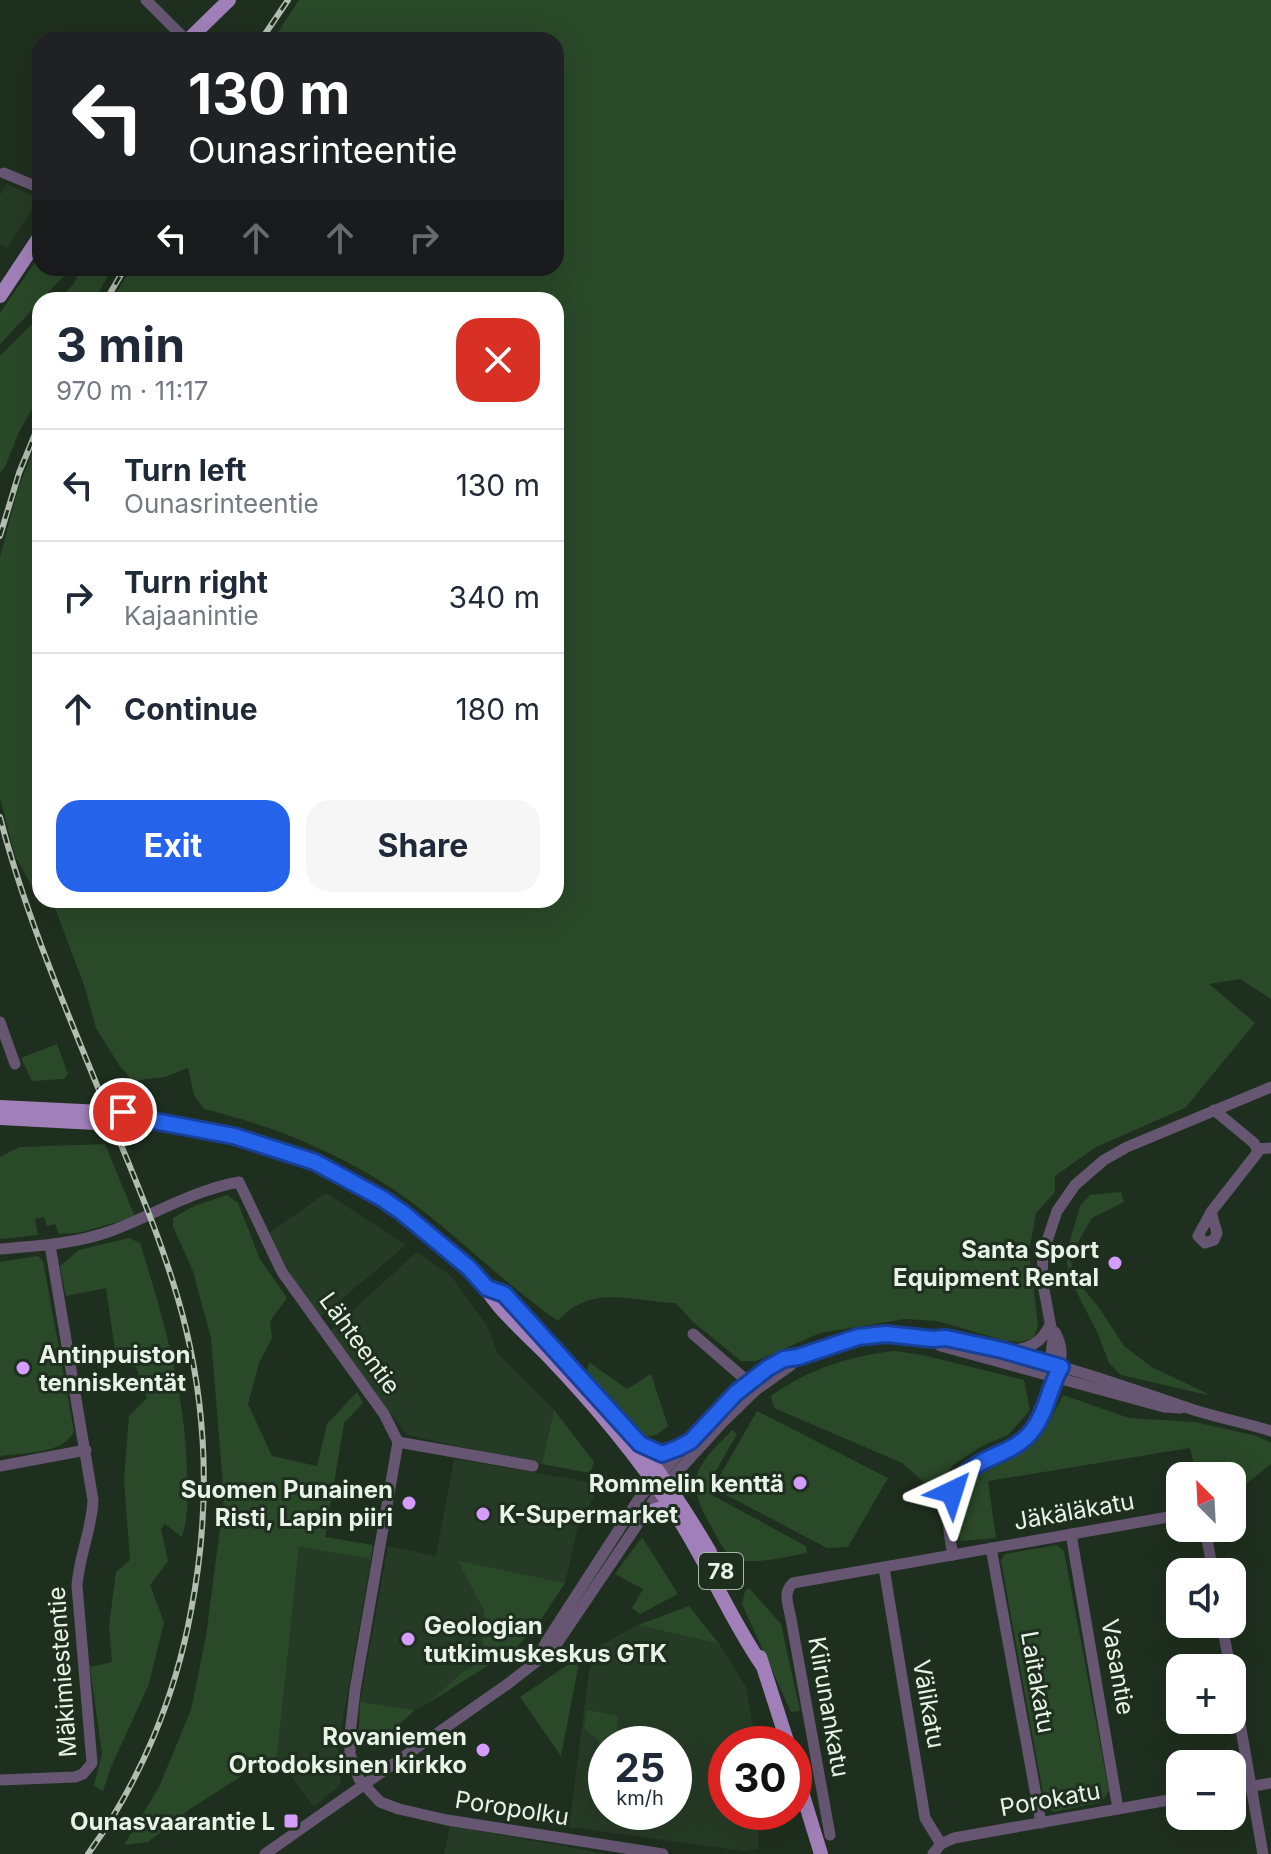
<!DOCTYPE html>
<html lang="en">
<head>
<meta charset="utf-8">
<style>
	body { margin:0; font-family:Inter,sans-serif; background:#f6f6f7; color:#1f2937; height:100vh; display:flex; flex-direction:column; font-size:30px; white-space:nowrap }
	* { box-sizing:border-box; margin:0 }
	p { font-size:26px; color:#747a83 }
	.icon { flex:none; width:44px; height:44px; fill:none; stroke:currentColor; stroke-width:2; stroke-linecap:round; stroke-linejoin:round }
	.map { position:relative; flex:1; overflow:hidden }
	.sheet { position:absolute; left:32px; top:292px; width:532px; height:616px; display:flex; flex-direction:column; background:#fff; border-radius:24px; box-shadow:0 8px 32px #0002 }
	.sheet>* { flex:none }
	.banner { position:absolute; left:32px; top:32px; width:532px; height:244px; border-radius:24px; box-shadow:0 8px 32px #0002; background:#202124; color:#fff; overflow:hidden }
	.needle { width:52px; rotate:336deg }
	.fabs { position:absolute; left:1166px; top:1462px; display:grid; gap:16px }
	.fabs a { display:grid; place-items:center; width:80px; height:80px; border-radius:16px; background:#fff; box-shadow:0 8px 32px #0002; font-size:40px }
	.speed { position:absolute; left:588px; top:1726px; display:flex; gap:16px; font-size:40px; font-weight:700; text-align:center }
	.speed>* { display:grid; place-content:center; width:104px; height:104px; border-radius:50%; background:#fff; box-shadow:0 8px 32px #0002; line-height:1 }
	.speed small { font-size:20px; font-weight:400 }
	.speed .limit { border:12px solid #d22; background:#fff; color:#111 }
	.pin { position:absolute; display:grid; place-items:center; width:68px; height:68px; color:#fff; margin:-34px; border:4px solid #fff; border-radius:50%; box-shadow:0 2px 8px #0007 }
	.me { position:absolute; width:88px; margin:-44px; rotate:41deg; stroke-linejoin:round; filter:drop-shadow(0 0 6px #0008) }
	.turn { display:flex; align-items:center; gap:28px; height:168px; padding:0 24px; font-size:36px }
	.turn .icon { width:104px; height:104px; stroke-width:2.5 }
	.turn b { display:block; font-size:56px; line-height:68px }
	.lanes { display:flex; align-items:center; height:76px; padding:0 24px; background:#0003; justify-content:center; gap:40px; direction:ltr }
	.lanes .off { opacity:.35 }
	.round { display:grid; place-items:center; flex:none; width:84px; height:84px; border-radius:24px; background:#f6f6f7 }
	.head { display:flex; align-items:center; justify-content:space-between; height:136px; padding:0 24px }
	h1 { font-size:48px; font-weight:700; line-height:60px }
	.action { display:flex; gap:16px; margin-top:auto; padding:16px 24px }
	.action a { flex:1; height:92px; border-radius:24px; background:#2563eb; color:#fff; font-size:32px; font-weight:700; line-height:92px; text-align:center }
	.action a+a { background:#f6f6f7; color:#1f2937 }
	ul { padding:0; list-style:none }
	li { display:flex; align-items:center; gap:24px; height:112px; padding:0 24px; border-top:2px solid #e0e1e3 }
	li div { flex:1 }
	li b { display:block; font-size:30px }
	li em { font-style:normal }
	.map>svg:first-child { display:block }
	.built { fill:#263b26; fill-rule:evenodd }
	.green { fill:#2a4929 }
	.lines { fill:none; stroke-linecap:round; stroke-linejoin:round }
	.minor { stroke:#665672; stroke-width:11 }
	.major { stroke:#a180b9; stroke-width:14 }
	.rail-casing { stroke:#b3beb2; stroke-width:6 }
	.rail { stroke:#1f2f1f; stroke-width:3; stroke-dasharray:9; stroke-linecap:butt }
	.route-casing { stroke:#184099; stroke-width:20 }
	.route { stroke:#2563eb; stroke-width:14 }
	.poi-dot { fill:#d49cfc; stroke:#1f2f1f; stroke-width:3 }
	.labels { text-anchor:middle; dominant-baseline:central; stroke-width:6; stroke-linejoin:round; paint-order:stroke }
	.shield { fill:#1f2f1f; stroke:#acb8ab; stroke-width:2 }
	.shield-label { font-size:22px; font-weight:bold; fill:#e8f2e7 }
	.poi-label { font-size:24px; font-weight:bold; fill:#e8f2e7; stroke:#1f2f1f; text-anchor:end }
	.street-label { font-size:24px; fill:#e8f2e7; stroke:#1f2f1f }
</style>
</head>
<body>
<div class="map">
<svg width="1271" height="1854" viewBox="0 0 1271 1854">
	<rect width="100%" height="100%" fill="#1f2f1f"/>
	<g class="built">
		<polygon points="7,184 39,199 7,248 0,244 0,195"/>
		<polygon points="326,1193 406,1245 319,1318 282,1260 269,1233"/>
		<polygon points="417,1252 451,1276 487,1326 498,1354 554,1410 542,1464 407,1435 329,1332"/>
		<polygon points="454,1459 601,1484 578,1526 565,1583 459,1562 484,1611 482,1660 459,1675 430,1702 415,1710 360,1702 388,1546 436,1556"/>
		<polygon points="299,1547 371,1559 338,1746 342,1770 340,1785 314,1807 277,1757"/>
		<path d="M638,1625L719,1644L746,1687L756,1744H726V1812H760L758,1849L744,1851L569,1827L592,1650ZM606,1744H674V1812H606Z"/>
		<polygon points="450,1826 607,1854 444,1854"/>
	</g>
	<g class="green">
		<path d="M299,0H1271V999L1240,979L1209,984L1255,1023L1185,1108L1096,1147L1055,1176V1192L1036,1213L1029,1252L1038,1325L1034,1338L1020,1342L1006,1341L937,1321L905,1319L820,1333L756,1361H741L692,1321L676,1303C632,1302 591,1283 558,1321C506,1285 461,1239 410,1201C348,1156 278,1127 204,1109L194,1095L188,1068L165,1077L139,1080L134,1083L119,1065L96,1028L84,985L52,900H556V300H112L131,268H556V40H273Z"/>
		<polygon points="40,255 40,268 68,268 62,278 0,344 0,313"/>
		<polygon points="81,268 112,268 95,300 57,300 74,284"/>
		<polygon points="40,316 40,395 19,432 5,467 0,472 0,356"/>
		<polygon points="40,433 40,887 33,888 15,856 0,798 0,557 18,489"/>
		<polygon points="57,1044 68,1074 64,1079 32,1081 21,1058"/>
		<polygon points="105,1144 135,1217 78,1233 59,1234 55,1224 47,1226 44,1217 35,1219 38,1235 0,1239 0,1157 20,1147"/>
		<polygon points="1121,1192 1124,1202 1092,1218 1070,1256 1074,1277 1100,1309 1124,1346 1150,1366 1212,1396 1121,1375 1109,1363 1098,1334 1072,1283 1067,1265 1067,1251 1080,1206 1090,1195"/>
		<polygon points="227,1195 238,1203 260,1259 287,1298 270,1321 272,1338 259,1363 248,1404 272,1456 317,1466 327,1424 357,1392 363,1403 344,1423 325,1537 373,1545 371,1559 299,1547 277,1757 262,1763 190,1809 148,1842 124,1845 159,1787 191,1710 206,1636 224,1498 211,1338 193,1271 173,1227 173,1218 194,1206"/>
		<path d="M129,1238L140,1243C163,1317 185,1392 187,1470C188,1494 189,1514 182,1537L165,1524L161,1529L168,1561L150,1585L164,1622L149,1684L111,1767L103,1791L94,1786L102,1754L90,1667L112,1662L109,1626L116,1572L130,1560L124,1480L129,1416L147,1398L136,1367L117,1363L106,1288L66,1296L60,1266L79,1250Z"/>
		<path d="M38,1256L43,1261L74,1431C65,1454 22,1453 0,1456V1262Z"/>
		<path d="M895,1351L922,1355L1024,1380L1030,1410L1008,1435L982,1446L953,1465L941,1482H924L902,1463L774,1408L771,1396C809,1369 849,1356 895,1351Z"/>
		<polygon points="589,1362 627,1389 651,1374 668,1426 657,1435 640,1437 587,1373"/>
		<path d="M1063,1395L1129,1418L1195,1422L1257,1436L1271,1443V1464L1232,1495V1476H1197L1190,1448L988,1481L996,1538L960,1541C946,1471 986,1477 1028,1447C1046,1434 1053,1414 1063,1395Z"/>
		<polygon points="554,1410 594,1462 590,1473 542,1464"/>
		<polygon points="757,1411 888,1478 848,1547 827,1548 713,1488"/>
		<path d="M732,1430L737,1434L710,1481V1494L806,1546L807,1553C789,1556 748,1567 732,1557C723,1551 716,1535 711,1526C682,1478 697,1466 732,1430Z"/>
		<polygon points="642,1537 678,1594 640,1614 632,1608 643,1589 615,1574"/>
		<polygon points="1057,1545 1064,1551 1109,1791 1101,1802 1053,1812 1045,1805 1001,1561 1005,1554"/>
		<polygon points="458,1561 565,1583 542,1618 516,1648 430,1702 459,1675 482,1660 484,1611"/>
		<polygon points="749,1588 781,1624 800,1711 791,1712 742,1604 745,1591"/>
		<polygon points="689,1606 719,1644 638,1625"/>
		<polygon points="575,1660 579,1663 561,1756 520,1697"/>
		<polygon points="360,1702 415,1710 375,1747 358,1745"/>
		<polygon points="587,1710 618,1716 615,1744 606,1744 606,1764 597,1763 599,1741 584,1728"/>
	</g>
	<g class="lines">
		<g class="minor">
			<polyline points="146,0 186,40"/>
			<polyline points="4,173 40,188"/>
			<polyline points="0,1022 15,1064"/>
			<polyline points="1214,1110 1254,1143 1257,1149"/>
			<polyline points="1257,1149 1271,1148"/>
			<polyline points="1211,1212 1217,1233 1214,1240 1205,1243 1198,1236 1211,1212 1258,1152 1257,1149"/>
			<path d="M0,1249C37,1246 75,1244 111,1231C153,1215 194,1190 239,1182L282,1272L384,1414L398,1442L355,1690L350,1735V1754L359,1779L380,1802L399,1809L447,1820L663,1854"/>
			<polyline points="693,1334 753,1386"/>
			<polyline points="933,1340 941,1346 1164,1407 1181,1408"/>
			<path d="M1010,1350C1030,1349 1041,1343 1050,1325"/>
			<polyline points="1055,1377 1050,1363 1053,1338 1042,1279 1043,1253 1057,1211 1075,1185 1104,1160 1127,1147 1271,1087"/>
			<polyline points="398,1442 533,1466"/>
			<polyline points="0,1466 86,1450"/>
			<polyline points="1205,1528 1213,1572"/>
			<polyline points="1071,1534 1118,1809"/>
			<polyline points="991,1548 1041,1823"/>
			<path d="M953,1555C948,1531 944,1504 958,1483C973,1458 1003,1456 1024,1439C1042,1423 1047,1400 1055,1379C1061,1361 1065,1350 1055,1332"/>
			<polyline points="884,1568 925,1818 941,1844"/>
			<polyline points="1222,1624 1230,1668"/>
			<path d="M539,1658L546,1642L640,1497L715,1413L749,1382L784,1359L798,1357L858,1337L886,1334L933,1339L946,1338C1030,1354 1113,1382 1194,1410C1219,1418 1246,1423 1271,1431"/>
			<polyline points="1232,1678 1263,1854"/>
			<path d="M0,1780L75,1777L83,1774L92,1763L77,1586C79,1556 92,1529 93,1500L50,1245"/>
			<polyline points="1232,1790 1271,1783"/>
			<path d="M830,1835L791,1619C789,1607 782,1592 793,1583L1180,1515"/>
			<polyline points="265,1854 509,1683 554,1648 660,1491 723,1422 756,1390 790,1366 798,1357"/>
			<polyline points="933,1854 941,1844 954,1838 1180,1798"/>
		</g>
		<g class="major">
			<polyline points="188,40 229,0"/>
			<polyline points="0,296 40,236"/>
			<path d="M0,1107L143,1114L149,1120C270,1135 381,1182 468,1267C483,1282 492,1300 506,1314C520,1329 535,1343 549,1357C595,1405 638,1457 675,1513C707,1562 729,1617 762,1665"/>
			<polyline points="0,1118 133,1125 149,1120"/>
			<polyline points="487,1288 504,1294 563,1358"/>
			<path d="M599,1397C642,1445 677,1496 710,1552"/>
			<polyline points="644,1446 662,1454 691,1441"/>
			<polyline points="643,1514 659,1509 675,1512"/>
			<polyline points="760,1657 788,1744"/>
			<polyline points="794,1766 821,1854"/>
		</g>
		<defs>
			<g id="rail">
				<polyline points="261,40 288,0"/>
				<polyline points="106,300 125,268"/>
				<polyline points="0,536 19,473 40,422"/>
				<path d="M0,817C29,930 81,1043 124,1152C148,1210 171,1267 186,1329C208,1421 209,1518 191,1611C175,1698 140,1782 88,1854"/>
			</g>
		</defs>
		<use href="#rail" class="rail-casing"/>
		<use href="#rail" class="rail"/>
	</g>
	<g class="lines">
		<defs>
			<path id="route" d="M123,1112L143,1114L149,1120L234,1136L315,1162L383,1199L403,1213L469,1268L487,1288L504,1294L640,1444L662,1454L678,1448L691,1441L736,1393L768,1368L784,1359L798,1357L858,1337L886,1334L933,1339L946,1338L1002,1350L1061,1367C1049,1387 1047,1412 1032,1431C1009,1460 973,1452 952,1492"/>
		</defs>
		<use href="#route" class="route-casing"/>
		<use href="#route" class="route"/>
	</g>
	<g class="poi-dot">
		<circle cx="1115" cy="1263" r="8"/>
		<circle cx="23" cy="1368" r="8"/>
		<circle cx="800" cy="1483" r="8"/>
		<circle cx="409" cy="1503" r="8"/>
		<circle cx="483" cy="1514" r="8"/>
		<circle cx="408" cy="1639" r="8"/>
		<circle cx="483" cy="1750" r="8"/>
		<rect x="283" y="1813" width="16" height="16" rx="4"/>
	</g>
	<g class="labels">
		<rect class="shield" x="699" y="1553" width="44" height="36" rx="6"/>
		<g class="shield-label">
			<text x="721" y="1571">78</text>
		</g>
		<g class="poi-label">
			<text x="1099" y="1249">Santa Sport<tspan x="1099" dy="28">Equipment Rental</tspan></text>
			<text x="39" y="1354" text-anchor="start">Antinpuiston<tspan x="39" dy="28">tenniskentät</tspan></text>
			<text x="784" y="1483">Rommelin kenttä</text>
			<text x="393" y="1489">Suomen Punainen<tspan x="393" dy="28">Risti, Lapin piiri</tspan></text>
			<text x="499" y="1514" text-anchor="start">K-Supermarket</text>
			<text x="424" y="1625" text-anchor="start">Geologian<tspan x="424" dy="28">tutkimuskeskus GTK</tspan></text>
			<text x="467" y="1736">Rovaniemen<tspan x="467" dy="28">Ortodoksinen kirkko</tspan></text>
			<text x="275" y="1821">Ounasvaarantie L</text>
		</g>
		<g class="street-label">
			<text transform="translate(360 1343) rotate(54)">Lähteentie</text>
			<text transform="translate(1074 1511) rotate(-10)">Jäkäläkatu</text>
			<text transform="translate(1118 1667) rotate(80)">Vasantie</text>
			<text transform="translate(62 1672) rotate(-94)">Mäkimiestentie</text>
			<text transform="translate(1038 1682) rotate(80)">Laitakatu</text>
			<text transform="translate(929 1704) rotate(80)">Välikatu</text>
			<text transform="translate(829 1707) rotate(80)">Kiirunankatu</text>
			<text transform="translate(1050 1799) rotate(-10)">Porokatu</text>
			<text transform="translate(512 1808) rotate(9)">Poropolku</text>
		</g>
	</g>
</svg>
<div class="fabs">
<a><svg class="needle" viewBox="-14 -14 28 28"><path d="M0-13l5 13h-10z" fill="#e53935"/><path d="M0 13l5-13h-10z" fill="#747a83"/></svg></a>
<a><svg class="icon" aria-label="sound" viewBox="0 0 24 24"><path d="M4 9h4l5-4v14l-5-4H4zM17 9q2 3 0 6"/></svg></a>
<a>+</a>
<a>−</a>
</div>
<div class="speed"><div>25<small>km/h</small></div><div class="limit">30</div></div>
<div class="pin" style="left:123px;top:1112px;background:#d93025"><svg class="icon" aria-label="arrive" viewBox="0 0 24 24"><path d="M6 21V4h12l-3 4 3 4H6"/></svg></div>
<svg class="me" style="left:952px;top:1492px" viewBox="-20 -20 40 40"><path d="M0-17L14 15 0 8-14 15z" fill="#2563eb" stroke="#fff" stroke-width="4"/></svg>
<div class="banner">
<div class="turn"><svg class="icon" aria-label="left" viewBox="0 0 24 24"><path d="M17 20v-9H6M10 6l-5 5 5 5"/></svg><div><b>130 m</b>Ounasrinteentie</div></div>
<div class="lanes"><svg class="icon" aria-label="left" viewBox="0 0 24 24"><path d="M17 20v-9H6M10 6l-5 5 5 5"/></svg><svg class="icon off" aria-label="ahead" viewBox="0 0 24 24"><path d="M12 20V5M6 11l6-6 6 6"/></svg><svg class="icon off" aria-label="ahead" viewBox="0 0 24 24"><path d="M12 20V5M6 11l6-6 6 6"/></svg><svg class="icon off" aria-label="right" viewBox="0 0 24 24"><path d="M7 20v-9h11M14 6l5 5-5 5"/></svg></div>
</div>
<section class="sheet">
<div class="head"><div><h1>3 min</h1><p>970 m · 11:17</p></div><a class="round" style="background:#d93025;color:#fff"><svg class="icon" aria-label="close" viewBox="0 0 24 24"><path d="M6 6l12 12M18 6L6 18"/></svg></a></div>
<ul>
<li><svg class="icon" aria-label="left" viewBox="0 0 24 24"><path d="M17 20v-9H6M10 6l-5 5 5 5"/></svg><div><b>Turn left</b><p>Ounasrinteentie</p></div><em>130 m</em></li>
<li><svg class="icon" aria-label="right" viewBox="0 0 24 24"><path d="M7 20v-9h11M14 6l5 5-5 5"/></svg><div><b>Turn right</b><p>Kajaanintie</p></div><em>340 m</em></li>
<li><svg class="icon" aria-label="ahead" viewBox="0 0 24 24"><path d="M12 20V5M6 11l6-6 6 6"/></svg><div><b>Continue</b></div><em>180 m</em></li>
</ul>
<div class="action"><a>Exit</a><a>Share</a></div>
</section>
</div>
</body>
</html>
